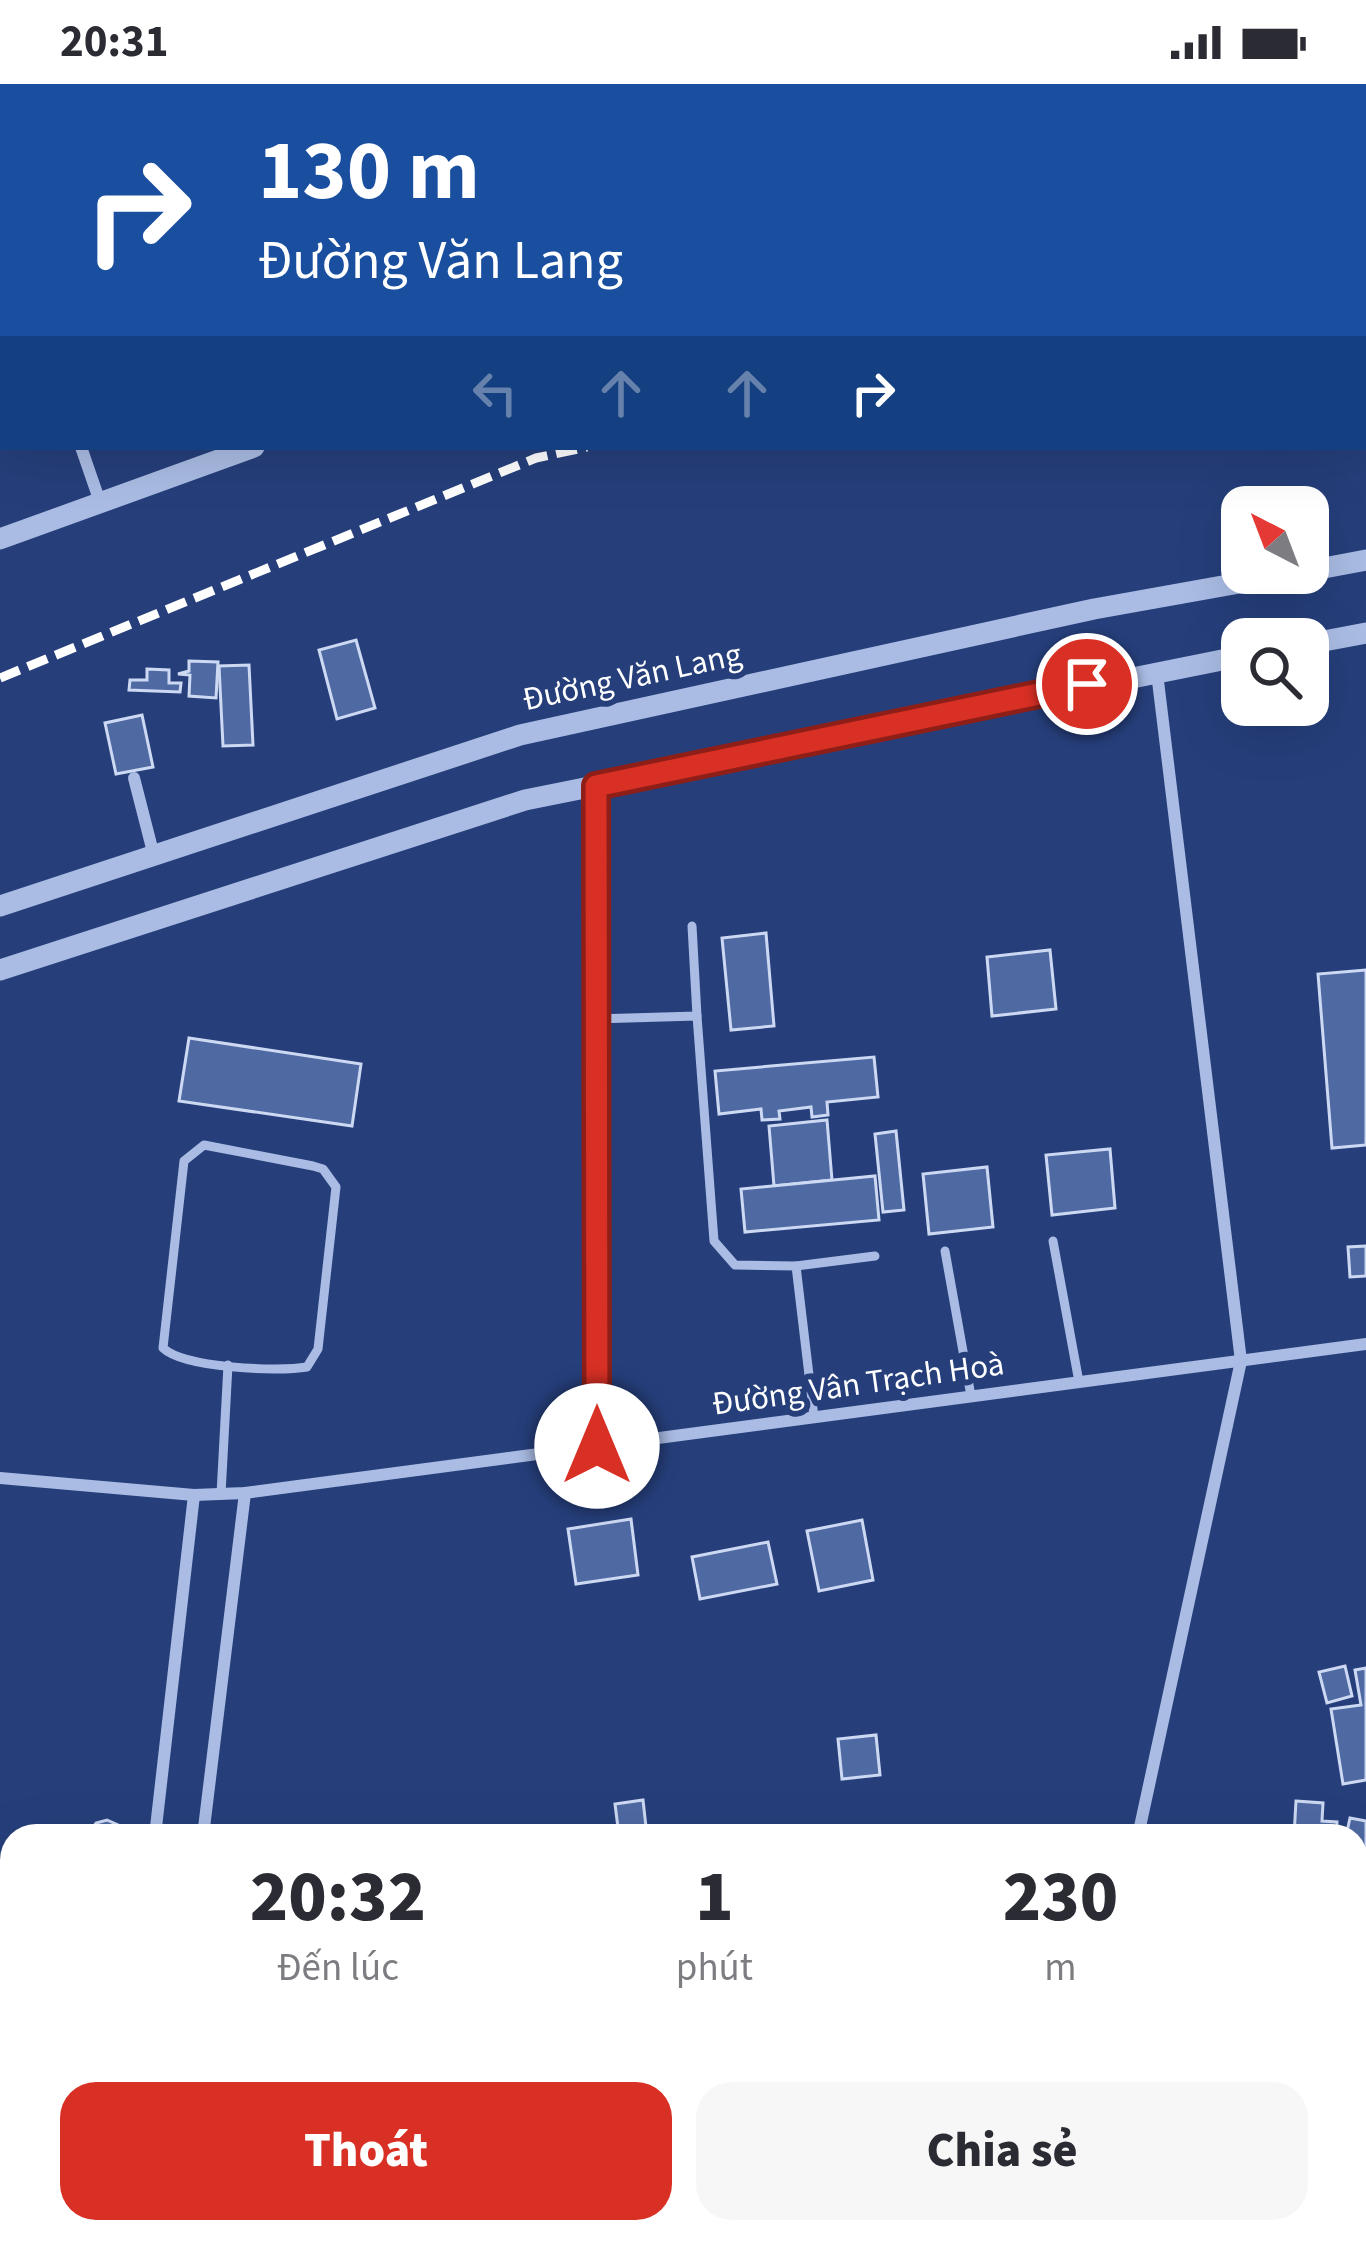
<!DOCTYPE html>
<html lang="vi">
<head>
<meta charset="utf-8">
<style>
	body { margin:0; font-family:"Source Sans 3",sans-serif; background:#f7f7f7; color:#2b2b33; height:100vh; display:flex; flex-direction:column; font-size:45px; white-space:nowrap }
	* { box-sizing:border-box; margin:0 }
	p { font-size:39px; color:#7c7c81 }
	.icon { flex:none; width:66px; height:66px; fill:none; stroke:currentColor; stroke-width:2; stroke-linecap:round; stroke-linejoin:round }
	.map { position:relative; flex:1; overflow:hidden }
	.side { position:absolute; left:0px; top:1740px; width:1368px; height:420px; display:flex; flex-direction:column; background:#fff; border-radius:36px 36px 0 0; box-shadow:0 12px 48px #0002 }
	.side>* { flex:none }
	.top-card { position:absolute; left:0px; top:0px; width:1368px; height:366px; box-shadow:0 12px 48px #0002; background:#1a4fa0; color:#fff; overflow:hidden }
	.needle { width:78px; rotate:318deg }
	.fabs { position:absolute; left:1221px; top:402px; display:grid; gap:24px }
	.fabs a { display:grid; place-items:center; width:108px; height:108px; border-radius:24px; background:#fff; box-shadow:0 12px 48px #0002; font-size:60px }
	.pin { position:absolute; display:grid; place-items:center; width:102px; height:102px; color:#fff; margin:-51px; border:6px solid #fff; border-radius:50%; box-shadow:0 3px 12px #0007 }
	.me { position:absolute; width:132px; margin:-66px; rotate:0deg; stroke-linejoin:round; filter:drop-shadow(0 0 9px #0008) }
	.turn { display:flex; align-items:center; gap:42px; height:252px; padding:0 60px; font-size:54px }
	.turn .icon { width:156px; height:156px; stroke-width:2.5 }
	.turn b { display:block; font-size:84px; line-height:102px }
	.lanes { display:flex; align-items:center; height:114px; padding:0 60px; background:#0003; justify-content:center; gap:60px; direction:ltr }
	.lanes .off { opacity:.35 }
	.eta { display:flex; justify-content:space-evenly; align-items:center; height:204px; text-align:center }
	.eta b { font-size:72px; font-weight:800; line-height:84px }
	.cta { display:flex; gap:24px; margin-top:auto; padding:24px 60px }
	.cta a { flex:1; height:138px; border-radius:36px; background:#d93025; color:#fff; font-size:48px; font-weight:800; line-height:138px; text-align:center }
	.cta a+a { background:#f7f7f7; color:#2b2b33 }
	.status { display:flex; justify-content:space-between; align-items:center; height:84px; padding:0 60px; background:#fff; direction:ltr }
	.status svg { height:33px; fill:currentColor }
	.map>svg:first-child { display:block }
	.building { fill:#4f69a3; stroke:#cdd9f3; stroke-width:3 }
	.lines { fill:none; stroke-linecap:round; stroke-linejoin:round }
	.service { stroke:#aabce4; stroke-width:9 }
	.minor { stroke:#aabce4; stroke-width:12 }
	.tertiary { stroke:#aabce4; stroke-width:21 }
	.trunk { stroke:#f4f6fe; stroke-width:33 }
	.rail { stroke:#fff; stroke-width:9; stroke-dasharray:21 9; stroke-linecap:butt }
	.route-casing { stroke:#8d1f18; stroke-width:30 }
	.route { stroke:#d93025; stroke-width:21 }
	.labels { text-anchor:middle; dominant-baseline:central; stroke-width:12; stroke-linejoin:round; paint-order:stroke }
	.street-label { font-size:33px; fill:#fff; stroke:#263f7b }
</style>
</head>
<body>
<div class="status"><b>20:31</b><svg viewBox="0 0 49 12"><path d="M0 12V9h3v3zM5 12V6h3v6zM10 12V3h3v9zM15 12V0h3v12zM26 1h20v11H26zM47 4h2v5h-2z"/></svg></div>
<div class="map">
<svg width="1366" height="2160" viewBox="0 0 1366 2160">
	<rect width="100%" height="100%" fill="#263f7b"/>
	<g class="building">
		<polygon points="356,556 375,624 337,635 319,566"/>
		<polygon points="189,577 218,578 216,614 189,612 190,591 178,590 189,587"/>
		<polygon points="249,581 253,661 223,662 219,582"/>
		<polygon points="147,585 169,586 169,599 181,599 180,608 129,606 130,596 147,596"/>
		<polygon points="142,631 153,683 116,690 105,639"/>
		<polygon points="766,849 774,942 731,946 722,854"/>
		<polygon points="1050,866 1056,925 992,932 987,873"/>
		<polygon points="1366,886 1366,1061 1332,1064 1318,890"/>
		<polygon points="189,954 361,980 352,1042 179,1017"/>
		<polygon points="874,973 878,1013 827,1018 828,1031 812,1033 811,1023 779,1027 780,1035 762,1036 761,1025 719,1030 715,987"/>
		<polygon points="827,1036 832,1096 774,1102 769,1042"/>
		<polygon points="896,1047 904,1126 883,1128 875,1050"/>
		<polygon points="1110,1065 1115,1124 1052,1131 1046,1071"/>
		<polygon points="987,1083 993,1143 929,1150 923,1090"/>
		<polygon points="875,1092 879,1136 745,1148 741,1105"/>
		<polygon points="1366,1162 1366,1192 1350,1193 1348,1163"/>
		<polygon points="631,1435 638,1491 576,1500 568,1445"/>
		<polygon points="862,1436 873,1496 819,1507 807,1447"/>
		<polygon points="768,1458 777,1500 700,1515 692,1473"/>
		<polygon points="1345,1582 1352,1612 1327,1619 1319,1588"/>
		<polygon points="1366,1584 1366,1696 1343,1700 1331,1625 1361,1621 1355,1586"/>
		<polygon points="876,1651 880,1691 842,1695 838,1655"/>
		<polygon points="643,1716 647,1752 619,1752 615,1720"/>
		<polygon points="1296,1717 1323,1719 1322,1737 1337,1738 1336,1752 1294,1752"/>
		<polygon points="1350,1734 1366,1737 1366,1792 1356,1790 1356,1752 1346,1752"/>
		<polygon points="107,1736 118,1741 124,1752 88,1752 96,1739"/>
		<rect x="0" y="1825" width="12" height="44"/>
		<polygon points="12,1877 12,1937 0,1938 0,1878"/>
		<polygon points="24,2148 78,2148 79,2160 25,2160"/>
	</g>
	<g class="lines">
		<g class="service">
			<polyline points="692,842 697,932"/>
			<polyline points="594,935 697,932 714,1157 735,1181 796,1182 814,1333"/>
			<path d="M204,1061L313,1082L323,1085L336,1103L318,1265L307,1283C278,1288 184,1284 163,1264L184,1077Z"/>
			<polyline points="1053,1157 1079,1298"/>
			<polyline points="945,1167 971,1312"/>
			<polyline points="796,1182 875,1172"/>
			<polyline points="221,1410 228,1281"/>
		</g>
		<g class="minor">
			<polyline points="139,3 148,0"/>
			<polyline points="0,69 3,63"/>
			<polyline points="0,125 3,134"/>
			<polyline points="81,363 100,418"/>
			<polyline points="134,694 154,772"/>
			<polyline points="596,702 597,1362"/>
			<polyline points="0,1394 194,1411 245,1409 1366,1260"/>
			<polyline points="155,1752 194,1411"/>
			<polyline points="203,1752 245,1409"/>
			<polyline points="1138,1752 1241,1277 1157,589"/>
			<polyline points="85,2148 89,2160"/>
			<polyline points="306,2148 309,2160"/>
		</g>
		<g class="tertiary">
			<polyline points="1237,3 1245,0"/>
			<polyline points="0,455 254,363"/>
			<polyline points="1308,487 1366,476"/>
			<polyline points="1308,560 1366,549"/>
			<polyline points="0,822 520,651 1094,525 1295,489"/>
			<polyline points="0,886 525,716 1242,572"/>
		</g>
		<g class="trunk">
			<polyline points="0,2041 12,2042"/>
			<polyline points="0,2091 12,2092"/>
			<polyline points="1356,2142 1366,2142"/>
			<polyline points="761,2148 929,2160"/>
			<polyline points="1048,2160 1051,2148"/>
		</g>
		<g class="rail">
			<polyline points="1365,87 1366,86"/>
			<polyline points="0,594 536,374 587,363"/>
		</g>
	</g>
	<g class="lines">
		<defs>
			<polyline id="route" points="597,1362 596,702 1087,600"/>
		</defs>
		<use href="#route" class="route-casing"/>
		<use href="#route" class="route"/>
	</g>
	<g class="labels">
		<g class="street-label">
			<text transform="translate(632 593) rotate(-12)">Đường Văn Lang</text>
			<text transform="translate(858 1300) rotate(-8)">Đường Vân Trạch Hoà</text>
		</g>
	</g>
</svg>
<div class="fabs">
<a><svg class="needle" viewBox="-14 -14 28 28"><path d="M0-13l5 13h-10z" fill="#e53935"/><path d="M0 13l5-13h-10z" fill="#7c7c81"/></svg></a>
<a><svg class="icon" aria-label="search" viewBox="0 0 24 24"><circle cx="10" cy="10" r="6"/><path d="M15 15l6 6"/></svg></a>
</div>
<div class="pin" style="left:1087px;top:600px;background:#d93025"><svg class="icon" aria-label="arrive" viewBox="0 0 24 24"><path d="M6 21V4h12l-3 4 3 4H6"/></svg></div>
<svg class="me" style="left:597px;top:1362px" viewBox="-20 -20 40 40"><circle r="19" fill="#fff"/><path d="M0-13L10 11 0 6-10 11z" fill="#d93025"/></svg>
<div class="top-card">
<div class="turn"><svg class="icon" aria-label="right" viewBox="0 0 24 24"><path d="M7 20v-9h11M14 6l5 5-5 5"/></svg><div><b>130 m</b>Đường Văn Lang</div></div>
<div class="lanes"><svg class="icon off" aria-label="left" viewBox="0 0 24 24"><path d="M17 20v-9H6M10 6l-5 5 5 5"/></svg><svg class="icon off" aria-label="ahead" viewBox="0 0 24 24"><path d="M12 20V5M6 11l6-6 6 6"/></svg><svg class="icon off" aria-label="ahead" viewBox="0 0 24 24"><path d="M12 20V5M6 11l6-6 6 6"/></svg><svg class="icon" aria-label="right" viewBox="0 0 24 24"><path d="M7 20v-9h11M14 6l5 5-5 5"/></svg></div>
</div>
<section class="side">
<div class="eta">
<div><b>20:32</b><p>Đến lúc</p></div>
<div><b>1</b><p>phút</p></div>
<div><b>230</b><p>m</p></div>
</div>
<div class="cta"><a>Thoát</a><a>Chia sẻ</a></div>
</section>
</div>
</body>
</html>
